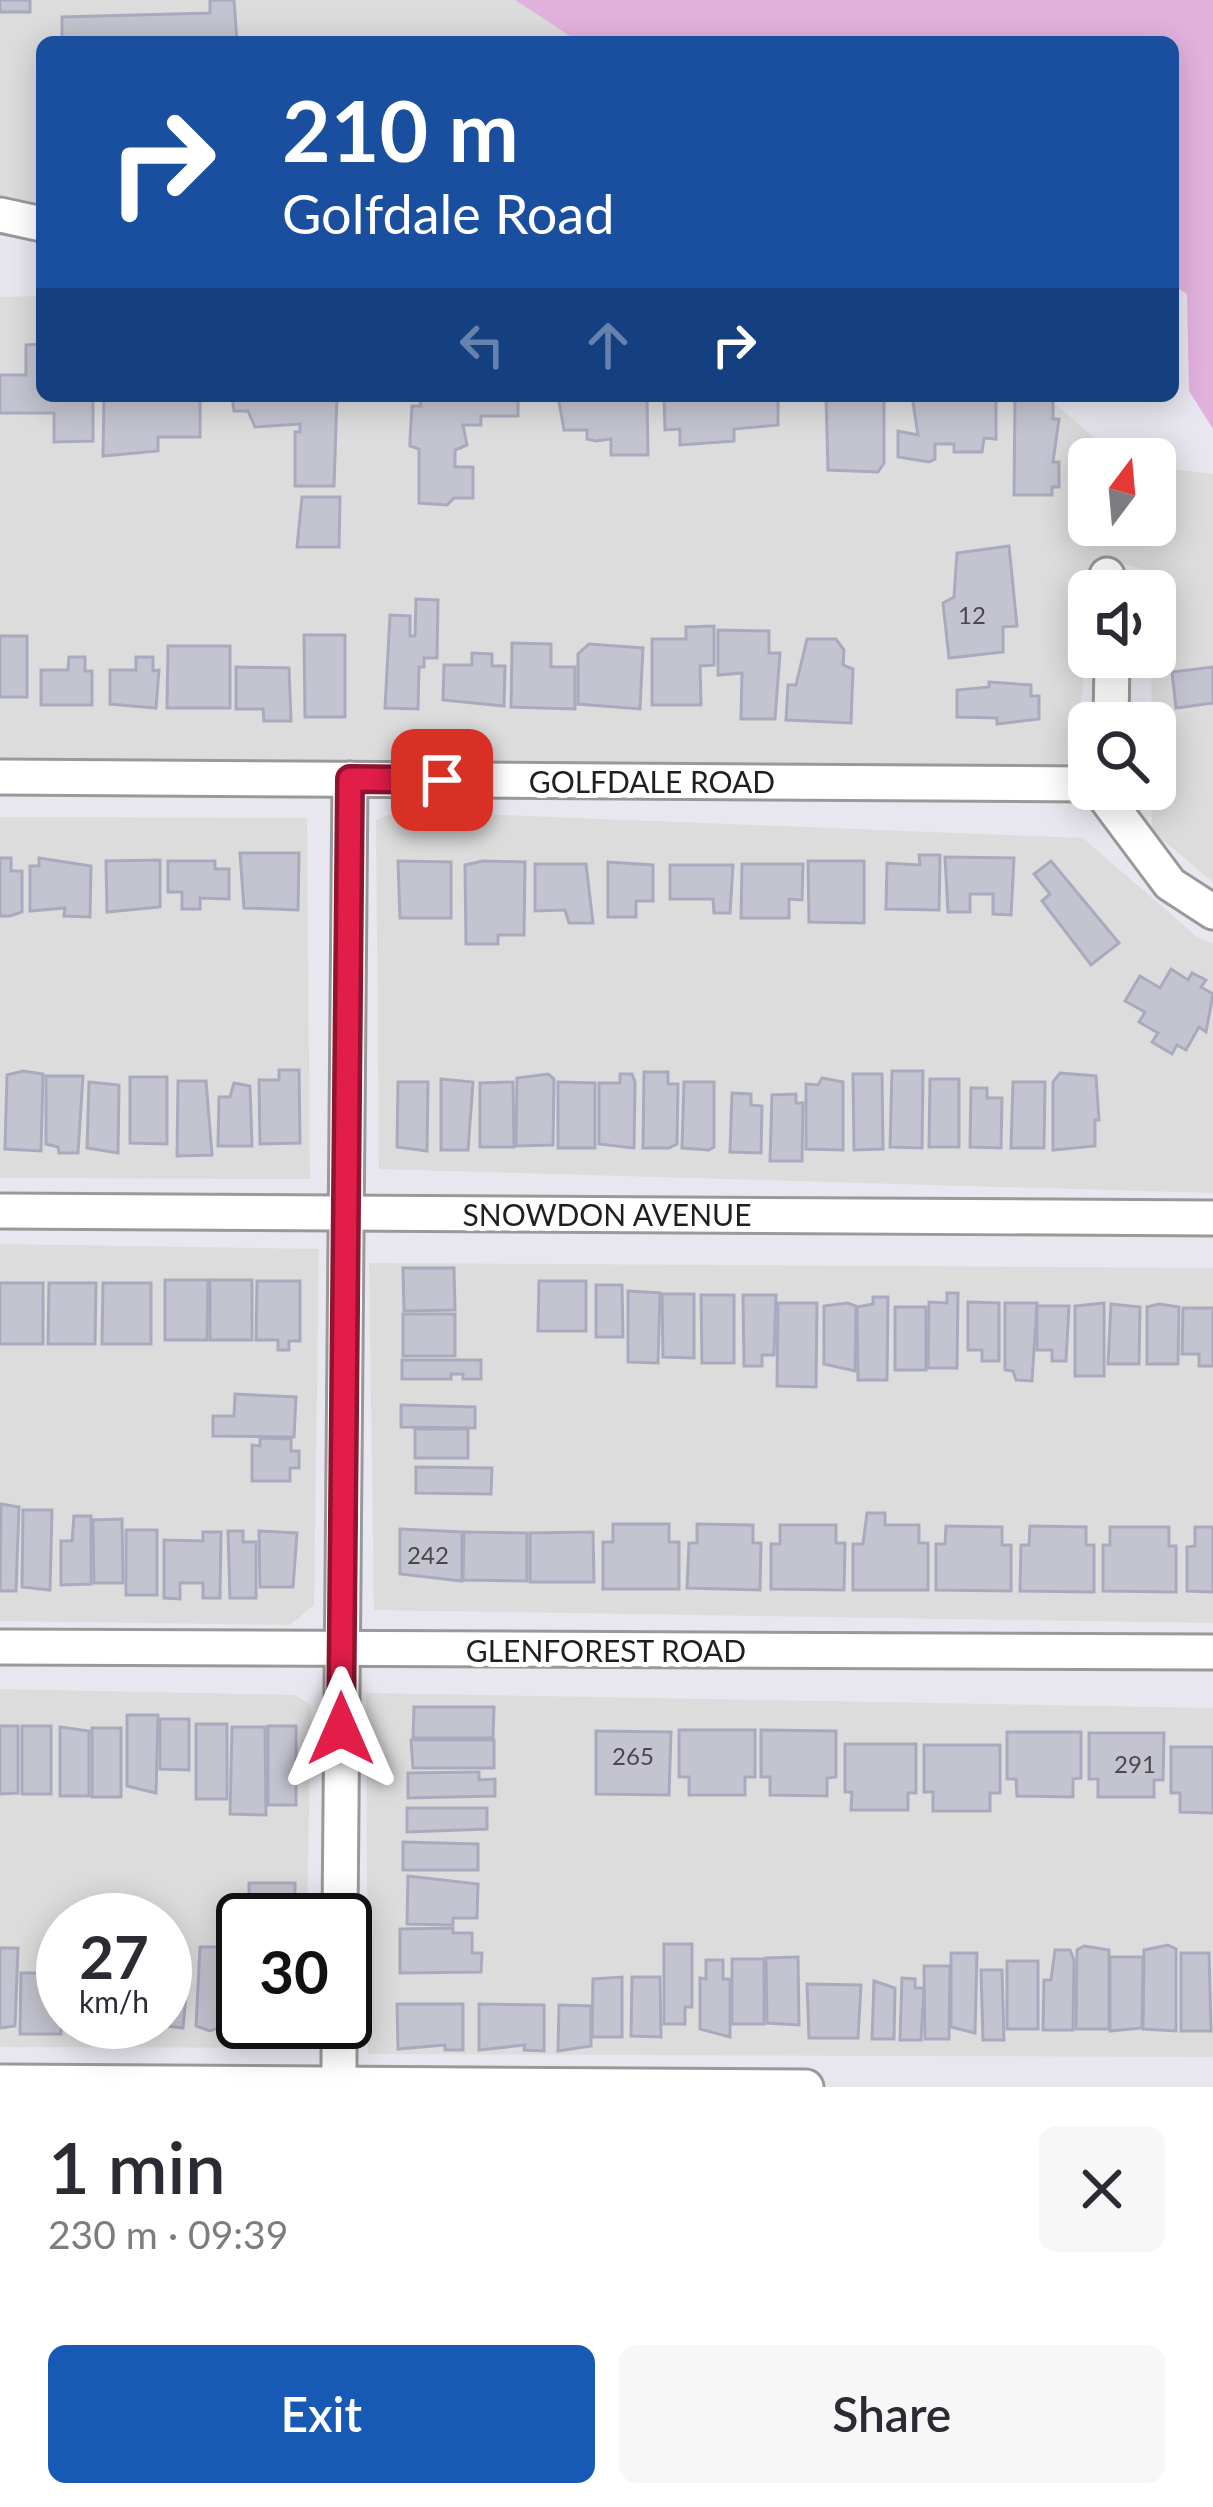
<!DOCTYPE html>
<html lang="en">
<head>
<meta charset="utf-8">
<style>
	body { margin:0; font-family:Lato,sans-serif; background:#f7f7f7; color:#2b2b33; height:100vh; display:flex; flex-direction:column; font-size:45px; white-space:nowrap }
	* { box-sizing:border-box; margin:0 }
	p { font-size:39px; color:#7c7c81 }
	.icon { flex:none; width:66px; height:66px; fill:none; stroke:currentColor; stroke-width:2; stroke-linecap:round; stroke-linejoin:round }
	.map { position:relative; height:2087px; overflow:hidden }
	.drawer { display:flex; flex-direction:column; background:#fff; flex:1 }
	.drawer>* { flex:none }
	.top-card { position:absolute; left:36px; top:36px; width:1143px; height:366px; border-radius:18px; box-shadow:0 6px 30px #0003; background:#1a4fa0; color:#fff; overflow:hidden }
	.needle { width:78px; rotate:16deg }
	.tools { position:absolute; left:1068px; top:438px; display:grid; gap:24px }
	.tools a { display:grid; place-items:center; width:108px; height:108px; border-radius:18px; background:#fff; box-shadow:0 6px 30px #0003; font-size:60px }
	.speed { position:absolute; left:36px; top:1893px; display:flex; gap:24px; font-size:60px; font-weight:700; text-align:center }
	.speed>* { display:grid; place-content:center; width:156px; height:156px; border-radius:50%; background:#fff; box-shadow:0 6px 30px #0003; line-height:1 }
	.speed small { font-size:30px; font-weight:400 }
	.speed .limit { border:6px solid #111; border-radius:18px; background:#fff; color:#111 }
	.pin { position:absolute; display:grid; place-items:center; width:102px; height:102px; color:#fff; margin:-51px; border-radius:24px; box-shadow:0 6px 18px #0006 }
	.me { position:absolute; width:132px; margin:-66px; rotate:0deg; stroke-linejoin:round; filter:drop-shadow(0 0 9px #0008) }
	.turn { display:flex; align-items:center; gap:42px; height:252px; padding:0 48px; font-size:54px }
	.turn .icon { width:156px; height:156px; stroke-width:2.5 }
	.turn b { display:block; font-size:84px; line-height:102px }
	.lanes { display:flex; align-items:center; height:114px; padding:0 48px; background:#0003; justify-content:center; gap:60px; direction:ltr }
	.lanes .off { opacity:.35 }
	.round { display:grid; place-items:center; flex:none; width:126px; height:126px; border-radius:18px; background:#f7f7f7 }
	.headline { display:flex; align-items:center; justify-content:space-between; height:204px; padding:0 48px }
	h1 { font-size:72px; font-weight:600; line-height:90px }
	.primary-button { display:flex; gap:24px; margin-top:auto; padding:24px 48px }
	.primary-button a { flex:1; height:138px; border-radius:18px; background:#175ab6; color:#fff; font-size:48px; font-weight:600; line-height:138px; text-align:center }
	.primary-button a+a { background:#f7f7f7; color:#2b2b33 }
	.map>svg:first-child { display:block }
	.residential { fill:#dcdcdd; fill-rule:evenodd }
	.grass { fill:#e2b2de }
	.building { fill:#c4c4d0; stroke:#aaaabe; stroke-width:3 }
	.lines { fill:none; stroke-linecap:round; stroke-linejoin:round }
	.minor-casing { stroke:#999; stroke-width:39 }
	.minor { stroke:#fff; stroke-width:33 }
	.route-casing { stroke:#92132f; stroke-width:30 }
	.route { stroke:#e11d48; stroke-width:21 }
	.labels { text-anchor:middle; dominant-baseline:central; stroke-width:10; stroke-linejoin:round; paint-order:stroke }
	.number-label { font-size:24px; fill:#48484b }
	.street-label { font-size:30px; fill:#1f1f1f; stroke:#fff }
</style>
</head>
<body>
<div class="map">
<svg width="1213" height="2087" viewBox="0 0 1213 2087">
	<rect width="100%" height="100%" fill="#e8e6ee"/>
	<g class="residential">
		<polygon points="0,0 515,0 579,42 42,42 42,207 0,206"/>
		<polygon points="42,296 42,396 1046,396 1119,459 1089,459 1089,525 1155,525 1155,467 1213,474 1213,882 1152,831 1151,571 1097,557 1072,786 0,764 0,297"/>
		<polygon points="398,811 1083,838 1196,936 1213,944 1213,1193 379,1169 376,820"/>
		<polygon points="0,817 307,818 310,1179 0,1178"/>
		<polygon points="0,1244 319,1249 314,1605 290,1625 0,1621"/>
		<polygon points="369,1263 1213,1268 1213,1623 374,1610"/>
		<path d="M0,1689L295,1695L311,1706L307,1920H243V2022H305V2048L0,2047ZM63,1920H165V2022H63Z"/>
		<polygon points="366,1693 1213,1708 1213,2057 368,2054"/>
	</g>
	<polygon class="grass" points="515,0 1213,0 1213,429 1189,391 1187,294 1173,285 1173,42 579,42"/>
	<g class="building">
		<rect x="0" y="0" width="30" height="12"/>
		<polygon points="210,0 234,0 237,42 62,42 62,17 210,13"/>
		<polygon points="42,344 42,396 93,396 93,441 54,442 54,413 0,413 0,375 26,375 26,345"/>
		<polygon points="104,396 200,396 200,437 158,437 158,451 103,456"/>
		<polygon points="232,396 337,396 334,486 295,486 295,432 300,432 300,424 255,427 248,411 234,411"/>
		<polygon points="419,396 518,396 518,416 481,416 481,425 463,425 467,445 455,450 455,467 473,467 473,498 454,498 447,505 419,503 419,449 410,446 410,439 412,406 421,406"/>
		<polygon points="558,396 647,396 648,455 611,455 611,439 596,441 587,439 587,430 564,430"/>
		<polygon points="664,396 778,396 778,425 734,429 734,441 680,445 680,429 665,430"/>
		<polygon points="826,396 884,396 884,463 878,472 828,470"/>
		<polygon points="912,396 996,396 996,439 984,438 982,452 954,452 954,444 935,444 935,459 929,462 898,457 898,431 918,435"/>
		<polygon points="1015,396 1053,396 1053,419 1059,419 1053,462 1059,462 1059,487 1052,487 1052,495 1014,495"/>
		<polygon points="302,497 340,497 339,547 297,547"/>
		<polygon points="1009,546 1017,626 1003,627 1003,652 949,658 943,603 954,597 957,553"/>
		<polygon points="416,599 438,600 437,658 424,658 424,667 419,667 418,709 385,708 390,615 410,616 410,636 415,636"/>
		<polygon points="714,626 714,665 700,666 701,705 652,705 652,639 686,639 686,627"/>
		<polygon points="718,630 769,631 769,653 780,653 775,719 741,719 742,673 718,675"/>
		<polygon points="304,635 345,635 345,717 305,717"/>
		<rect x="0" y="636" width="27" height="61"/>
		<polygon points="807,639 836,639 844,650 843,665 853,669 851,723 786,720 788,685 796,685"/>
		<polygon points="512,643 551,644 551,667 575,667 575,709 511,707"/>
		<polygon points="589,644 643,648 640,709 578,704 578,654"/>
		<polygon points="168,646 230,646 230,708 167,708"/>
		<polygon points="472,653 492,654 492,666 505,666 504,706 443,700 444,665 472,665"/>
		<polygon points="69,657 85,657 85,671 92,671 92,705 41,705 41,670 68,670"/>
		<polygon points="136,657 153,657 153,671 159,670 156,708 110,704 110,670 136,670"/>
		<polygon points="236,667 289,668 291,721 264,721 263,709 236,709"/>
		<polygon points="1213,667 1213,703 1176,708 1172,672"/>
		<polygon points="989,682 1031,685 1031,696 1039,696 1039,719 997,724 997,718 957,717 957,690 989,687"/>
		<polygon points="240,853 299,853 298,910 244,908"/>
		<polygon points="919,855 940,855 939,910 886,909 887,863 920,865"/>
		<polygon points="945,857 1014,858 1011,915 993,914 993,894 970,894 970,912 948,912"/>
		<polygon points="0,858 11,858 11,871 22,871 22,912 10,916 0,916"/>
		<polygon points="39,858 91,866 90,917 64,916 65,908 30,911 30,866 39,866"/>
		<polygon points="160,860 160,907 107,912 106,861"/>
		<polygon points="168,861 215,861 215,869 229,869 229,899 200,898 200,909 182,909 182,892 168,892"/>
		<polygon points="398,861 451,862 451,918 400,918"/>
		<polygon points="483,861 525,862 524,935 498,935 498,944 466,944 465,865"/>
		<polygon points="808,861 864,861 864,923 809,922"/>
		<polygon points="1051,861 1119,943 1091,965 1042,901 1050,894 1034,874"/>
		<polygon points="608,862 653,865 653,901 636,901 636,917 608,917"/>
		<polygon points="535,864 586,864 593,923 569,923 565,910 535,911"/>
		<polygon points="742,864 803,864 802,900 789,899 789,918 741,918"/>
		<polygon points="670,865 733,865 730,913 714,913 713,899 670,899"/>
		<polygon points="1171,969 1188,980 1192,973 1206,980 1201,987 1213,994 1206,1032 1199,1027 1186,1050 1177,1045 1172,1054 1152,1042 1158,1033 1139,1022 1145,1012 1125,1001 1140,976 1160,988"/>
		<polygon points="279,1070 299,1070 300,1143 260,1144 259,1080 279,1080"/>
		<polygon points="23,1071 43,1074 41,1151 5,1149 7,1075"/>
		<polygon points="892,1071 923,1071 922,1148 890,1147"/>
		<polygon points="644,1072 668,1072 668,1084 678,1084 677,1144 669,1148 643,1148"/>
		<polygon points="1060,1073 1096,1076 1099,1120 1095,1120 1095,1146 1053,1150 1053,1082"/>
		<polygon points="548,1074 554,1079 553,1145 516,1146 517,1078"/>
		<polygon points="620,1074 632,1074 635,1082 634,1148 599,1144 599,1083 620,1083"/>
		<polygon points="853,1074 882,1074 883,1149 854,1150"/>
		<polygon points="46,1076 83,1076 78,1153 59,1153 58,1147 46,1144"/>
		<polygon points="130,1077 167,1077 167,1144 130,1143"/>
		<polygon points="822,1078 843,1082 843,1150 806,1149 806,1084 818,1085"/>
		<polygon points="441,1079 473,1082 468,1150 441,1150"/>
		<polygon points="930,1079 959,1079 959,1147 929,1147"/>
		<polygon points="178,1081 206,1081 212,1155 177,1156"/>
		<polygon points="89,1082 119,1085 118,1153 87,1148"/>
		<polygon points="398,1082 428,1082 427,1151 397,1147"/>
		<polygon points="513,1082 514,1147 480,1147 480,1083"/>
		<polygon points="558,1082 595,1083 595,1148 558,1148"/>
		<polygon points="684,1082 714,1082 714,1147 709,1150 682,1148"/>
		<polygon points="1013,1082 1045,1082 1044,1148 1011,1148"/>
		<polygon points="234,1083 250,1086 252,1146 218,1146 219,1097 230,1097"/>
		<polygon points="971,1088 987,1088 987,1098 1002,1098 1001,1148 970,1147"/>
		<polygon points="732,1093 751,1094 751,1105 762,1106 761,1153 730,1152"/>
		<polygon points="796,1094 796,1103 803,1103 802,1161 770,1161 772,1095"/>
		<polygon points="403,1268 454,1268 455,1310 404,1311"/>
		<polygon points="165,1280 208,1280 207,1340 165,1340"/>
		<rect x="210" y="1280" width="42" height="60"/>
		<polygon points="257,1281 300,1281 300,1341 289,1341 289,1350 278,1350 278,1340 256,1340"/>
		<polygon points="539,1281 586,1281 586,1331 538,1331"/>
		<rect x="0" y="1283" width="43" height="61"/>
		<polygon points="49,1283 96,1283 95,1344 48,1344"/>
		<polygon points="103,1283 151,1283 151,1344 102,1344"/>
		<polygon points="596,1285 622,1285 623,1337 596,1337"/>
		<polygon points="628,1291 660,1293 658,1363 628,1362"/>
		<polygon points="947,1293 958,1293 957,1368 928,1368 929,1302 947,1303"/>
		<polygon points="662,1294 694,1294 694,1358 663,1357"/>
		<polygon points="701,1295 734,1295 734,1363 702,1363"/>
		<polygon points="743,1295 776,1295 774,1355 762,1355 762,1366 744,1366"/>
		<polygon points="873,1297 888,1297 887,1380 858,1380 857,1307 873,1304"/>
		<polygon points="968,1302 999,1303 999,1361 982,1361 982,1350 968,1350"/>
		<polygon points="778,1303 817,1303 816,1387 777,1386"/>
		<polygon points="847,1303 856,1306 855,1371 824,1364 824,1306"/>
		<polygon points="1005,1303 1037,1303 1032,1381 1016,1380 1013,1371 1005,1370"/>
		<polygon points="1104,1303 1104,1376 1075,1376 1075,1306"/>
		<polygon points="1111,1304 1140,1307 1139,1364 1108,1364"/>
		<polygon points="1159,1304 1179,1307 1178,1364 1147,1364 1147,1307"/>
		<polygon points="1037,1306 1069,1306 1066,1361 1052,1361 1052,1350 1037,1350"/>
		<rect x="895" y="1307" width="31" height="63"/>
		<polygon points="1183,1308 1213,1308 1213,1366 1199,1366 1199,1354 1182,1354"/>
		<rect x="403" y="1314" width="52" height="42"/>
		<polygon points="402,1360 481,1360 481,1379 463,1379 463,1374 451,1374 451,1379 402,1379"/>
		<polygon points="235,1394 296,1397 294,1437 213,1436 213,1416 234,1416"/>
		<polygon points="401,1405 475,1407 475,1428 401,1427"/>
		<rect x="415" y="1429" width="53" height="29"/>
		<polygon points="260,1438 291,1439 291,1451 299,1451 299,1468 290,1468 290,1481 252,1481 252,1445 260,1446"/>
		<polygon points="416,1467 492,1468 491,1494 416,1493"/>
		<polygon points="1,1504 19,1507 16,1591 0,1591"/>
		<polygon points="23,1510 52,1510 50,1590 22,1587"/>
		<polygon points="867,1513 885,1513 885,1525 919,1525 919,1543 928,1543 928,1590 853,1590 853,1544 863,1544"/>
		<polygon points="74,1516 91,1516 91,1584 61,1585 61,1541 72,1541"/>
		<polygon points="122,1519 123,1583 94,1583 93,1520"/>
		<polygon points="613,1524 669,1524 669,1542 679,1542 679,1589 603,1589 603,1542 613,1542"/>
		<polygon points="697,1524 753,1525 753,1543 761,1543 760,1590 687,1588 689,1543 697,1543"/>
		<polygon points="780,1525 836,1525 836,1543 845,1543 844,1590 771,1589 771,1544 780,1544"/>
		<polygon points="946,1526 1002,1527 1002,1545 1011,1545 1011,1591 936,1590 936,1544 945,1544"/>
		<polygon points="1030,1526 1086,1527 1086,1545 1094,1545 1094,1592 1020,1591 1021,1545 1029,1545"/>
		<polygon points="1110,1527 1169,1527 1169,1546 1176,1546 1176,1592 1103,1591 1103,1545 1110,1545"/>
		<polygon points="1195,1527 1213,1527 1213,1592 1187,1591 1187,1547 1195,1546"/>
		<polygon points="400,1529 462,1532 462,1581 400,1574"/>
		<rect x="126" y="1530" width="31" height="65"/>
		<polygon points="228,1531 243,1531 243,1542 256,1542 256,1598 230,1598"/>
		<polygon points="259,1531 297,1533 293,1587 260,1587"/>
		<polygon points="203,1532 221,1532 220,1598 203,1598 203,1583 180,1583 180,1599 164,1598 164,1540 203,1541"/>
		<polygon points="464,1532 527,1533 527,1581 463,1580"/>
		<polygon points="593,1532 594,1582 530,1582 530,1533"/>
		<polygon points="414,1707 494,1707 493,1738 413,1738"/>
		<polygon points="127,1715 158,1715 156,1793 127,1786"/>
		<polygon points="160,1719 189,1719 189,1770 160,1769"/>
		<rect x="196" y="1724" width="31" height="75"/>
		<polygon points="0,1726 18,1726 18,1793 0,1794"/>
		<rect x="22" y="1726" width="29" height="68"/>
		<rect x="268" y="1726" width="28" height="79"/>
		<polygon points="60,1727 89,1731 89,1796 60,1796"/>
		<polygon points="232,1727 265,1727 266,1815 230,1814"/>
		<rect x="92" y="1728" width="29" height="69"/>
		<polygon points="679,1730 755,1730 755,1777 745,1777 745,1795 689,1795 689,1777 679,1777"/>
		<polygon points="761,1730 836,1731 836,1777 827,1778 827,1796 770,1795 770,1777 761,1777"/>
		<polygon points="596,1731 671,1732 669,1795 596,1794"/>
		<polygon points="1007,1732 1081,1732 1081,1778 1073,1779 1073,1797 1017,1796 1016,1779 1007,1779"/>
		<polygon points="1089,1733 1164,1733 1163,1780 1154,1780 1154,1797 1098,1797 1098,1779 1089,1779"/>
		<polygon points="411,1740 494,1740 494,1768 413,1768"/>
		<polygon points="845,1744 916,1744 916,1793 908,1793 908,1810 851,1810 852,1792 845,1792"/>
		<polygon points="924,1745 1000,1745 1000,1793 990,1793 990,1811 933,1811 933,1792 924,1792"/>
		<polygon points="1171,1747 1213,1747 1213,1813 1180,1812 1180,1793 1171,1793"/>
		<polygon points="479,1772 479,1780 495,1779 495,1796 408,1798 408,1773"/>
		<polygon points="407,1808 487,1808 487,1829 407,1832"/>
		<polygon points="403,1842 478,1844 478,1870 403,1870"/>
		<polygon points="408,1876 478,1884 477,1918 453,1918 453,1925 407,1924"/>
		<polygon points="249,1883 295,1883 295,1920 243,1920 240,1928 240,1905 249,1906"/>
		<polygon points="453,1928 453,1933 472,1933 472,1953 482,1953 481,1972 400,1973 400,1929"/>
		<polygon points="664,1944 692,1944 692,2007 685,2007 685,2024 664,2024"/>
		<polygon points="1168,1945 1176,1949 1176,2031 1143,2029 1144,1950"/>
		<polygon points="1084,1946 1109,1950 1109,2029 1076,2029 1077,1950"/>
		<polygon points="200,1947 226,1947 225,2026 210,2031 196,2026"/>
		<polygon points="0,1948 18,1948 15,2026 0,2028"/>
		<polygon points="1055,1950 1070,1950 1074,1960 1073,2030 1043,2030 1044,1980 1051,1980"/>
		<polygon points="951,1953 977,1953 975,2033 951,2027"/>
		<polygon points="1181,1953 1209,1953 1211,2031 1181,2031"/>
		<polygon points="798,1957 799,2025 767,2023 766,1958"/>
		<polygon points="1110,1957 1143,1957 1142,2028 1110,2031"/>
		<rect x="732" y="1959" width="32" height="65"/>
		<polygon points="706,1960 723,1960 723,1979 730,1979 730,2037 700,2029 700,1978 706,1979"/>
		<rect x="1007" y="1961" width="31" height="68"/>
		<polygon points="924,1966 950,1966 949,2039 925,2039"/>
		<polygon points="981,1970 1002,1970 1004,2040 983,2040"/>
		<polygon points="21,1973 62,1973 61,2034 20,2034"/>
		<polygon points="622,1977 622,2037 592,2037 593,1979"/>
		<polygon points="632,1977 660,1977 661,2037 631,2036"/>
		<polygon points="227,1978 243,1978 243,2022 258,2022 258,2039 236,2039 236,2028 228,2027"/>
		<polygon points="902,1978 915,1979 915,1988 924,1988 921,2040 900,2040"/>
		<polygon points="874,1981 895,1988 894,2039 872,2039"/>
		<polygon points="807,1984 861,1985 858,2038 809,2038"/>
		<polygon points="165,1985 187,1985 183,2028 158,2025 165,2022"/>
		<polygon points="397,2004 463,2004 463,2050 445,2050 445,2045 398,2049"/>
		<polygon points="479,2004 544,2005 544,2051 524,2050 525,2045 479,2050"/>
		<polygon points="559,2005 591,2006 591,2046 558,2051"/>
		<polygon points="90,2022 117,2022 117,2036 90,2035"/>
	</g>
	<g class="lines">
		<defs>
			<g id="minor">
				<polyline points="0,215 42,224"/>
				<polyline points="1107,575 1108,591"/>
				<polyline points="1111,723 1112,657"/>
				<polyline points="0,777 1089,784"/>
				<polyline points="1099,789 1170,884 1213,912"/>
				<polyline points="0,1211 1213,1218"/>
				<polyline points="0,1647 1213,1652"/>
				<polyline points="340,1920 350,779"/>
				<polyline points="0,2082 806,2087"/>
				<polyline points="339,2087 339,2022"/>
			</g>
		</defs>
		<use href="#minor" class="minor-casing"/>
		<use href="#minor" class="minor"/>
	</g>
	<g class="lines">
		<defs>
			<polyline id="route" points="341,1729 350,779 442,780"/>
		</defs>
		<use href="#route" class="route-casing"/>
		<use href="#route" class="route"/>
	</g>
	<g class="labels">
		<g class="number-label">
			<text x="972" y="614">12</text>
			<text x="428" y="1554">242</text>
			<text x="633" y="1755">265</text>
			<text x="1135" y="1763">291</text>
		</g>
		<g class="street-label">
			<text x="652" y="781">GOLFDALE ROAD</text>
			<text x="607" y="1214">SNOWDON AVENUE</text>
			<text x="606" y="1650">GLENFOREST ROAD</text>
		</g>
	</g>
</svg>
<div class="tools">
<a><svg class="needle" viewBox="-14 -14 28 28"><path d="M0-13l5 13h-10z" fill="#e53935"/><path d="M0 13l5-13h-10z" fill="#7c7c81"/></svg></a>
<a><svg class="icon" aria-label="sound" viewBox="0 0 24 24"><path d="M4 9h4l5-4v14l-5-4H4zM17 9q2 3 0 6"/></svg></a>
<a><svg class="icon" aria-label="search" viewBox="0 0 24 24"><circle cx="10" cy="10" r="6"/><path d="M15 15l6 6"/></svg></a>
</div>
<div class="speed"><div>27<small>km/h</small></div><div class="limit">30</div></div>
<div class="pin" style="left:442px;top:780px;background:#d93025"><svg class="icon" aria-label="arrive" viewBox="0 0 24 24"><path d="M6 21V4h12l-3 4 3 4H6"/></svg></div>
<svg class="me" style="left:341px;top:1729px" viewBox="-20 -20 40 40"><path d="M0-17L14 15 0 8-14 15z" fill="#e11d48" stroke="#fff" stroke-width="4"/></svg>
<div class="top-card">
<div class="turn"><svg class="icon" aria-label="right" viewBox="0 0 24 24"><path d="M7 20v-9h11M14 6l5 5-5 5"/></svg><div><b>210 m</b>Golfdale Road</div></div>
<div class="lanes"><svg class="icon off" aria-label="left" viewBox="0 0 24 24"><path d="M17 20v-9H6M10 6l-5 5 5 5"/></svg><svg class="icon off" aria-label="ahead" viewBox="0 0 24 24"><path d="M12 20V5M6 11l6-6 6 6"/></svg><svg class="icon" aria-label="right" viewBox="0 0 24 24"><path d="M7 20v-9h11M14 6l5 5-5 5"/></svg></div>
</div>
</div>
<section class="drawer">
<div class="headline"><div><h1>1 min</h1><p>230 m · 09:39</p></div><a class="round"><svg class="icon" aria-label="close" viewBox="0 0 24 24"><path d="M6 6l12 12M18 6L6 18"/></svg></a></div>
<div class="primary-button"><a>Exit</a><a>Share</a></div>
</section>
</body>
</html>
